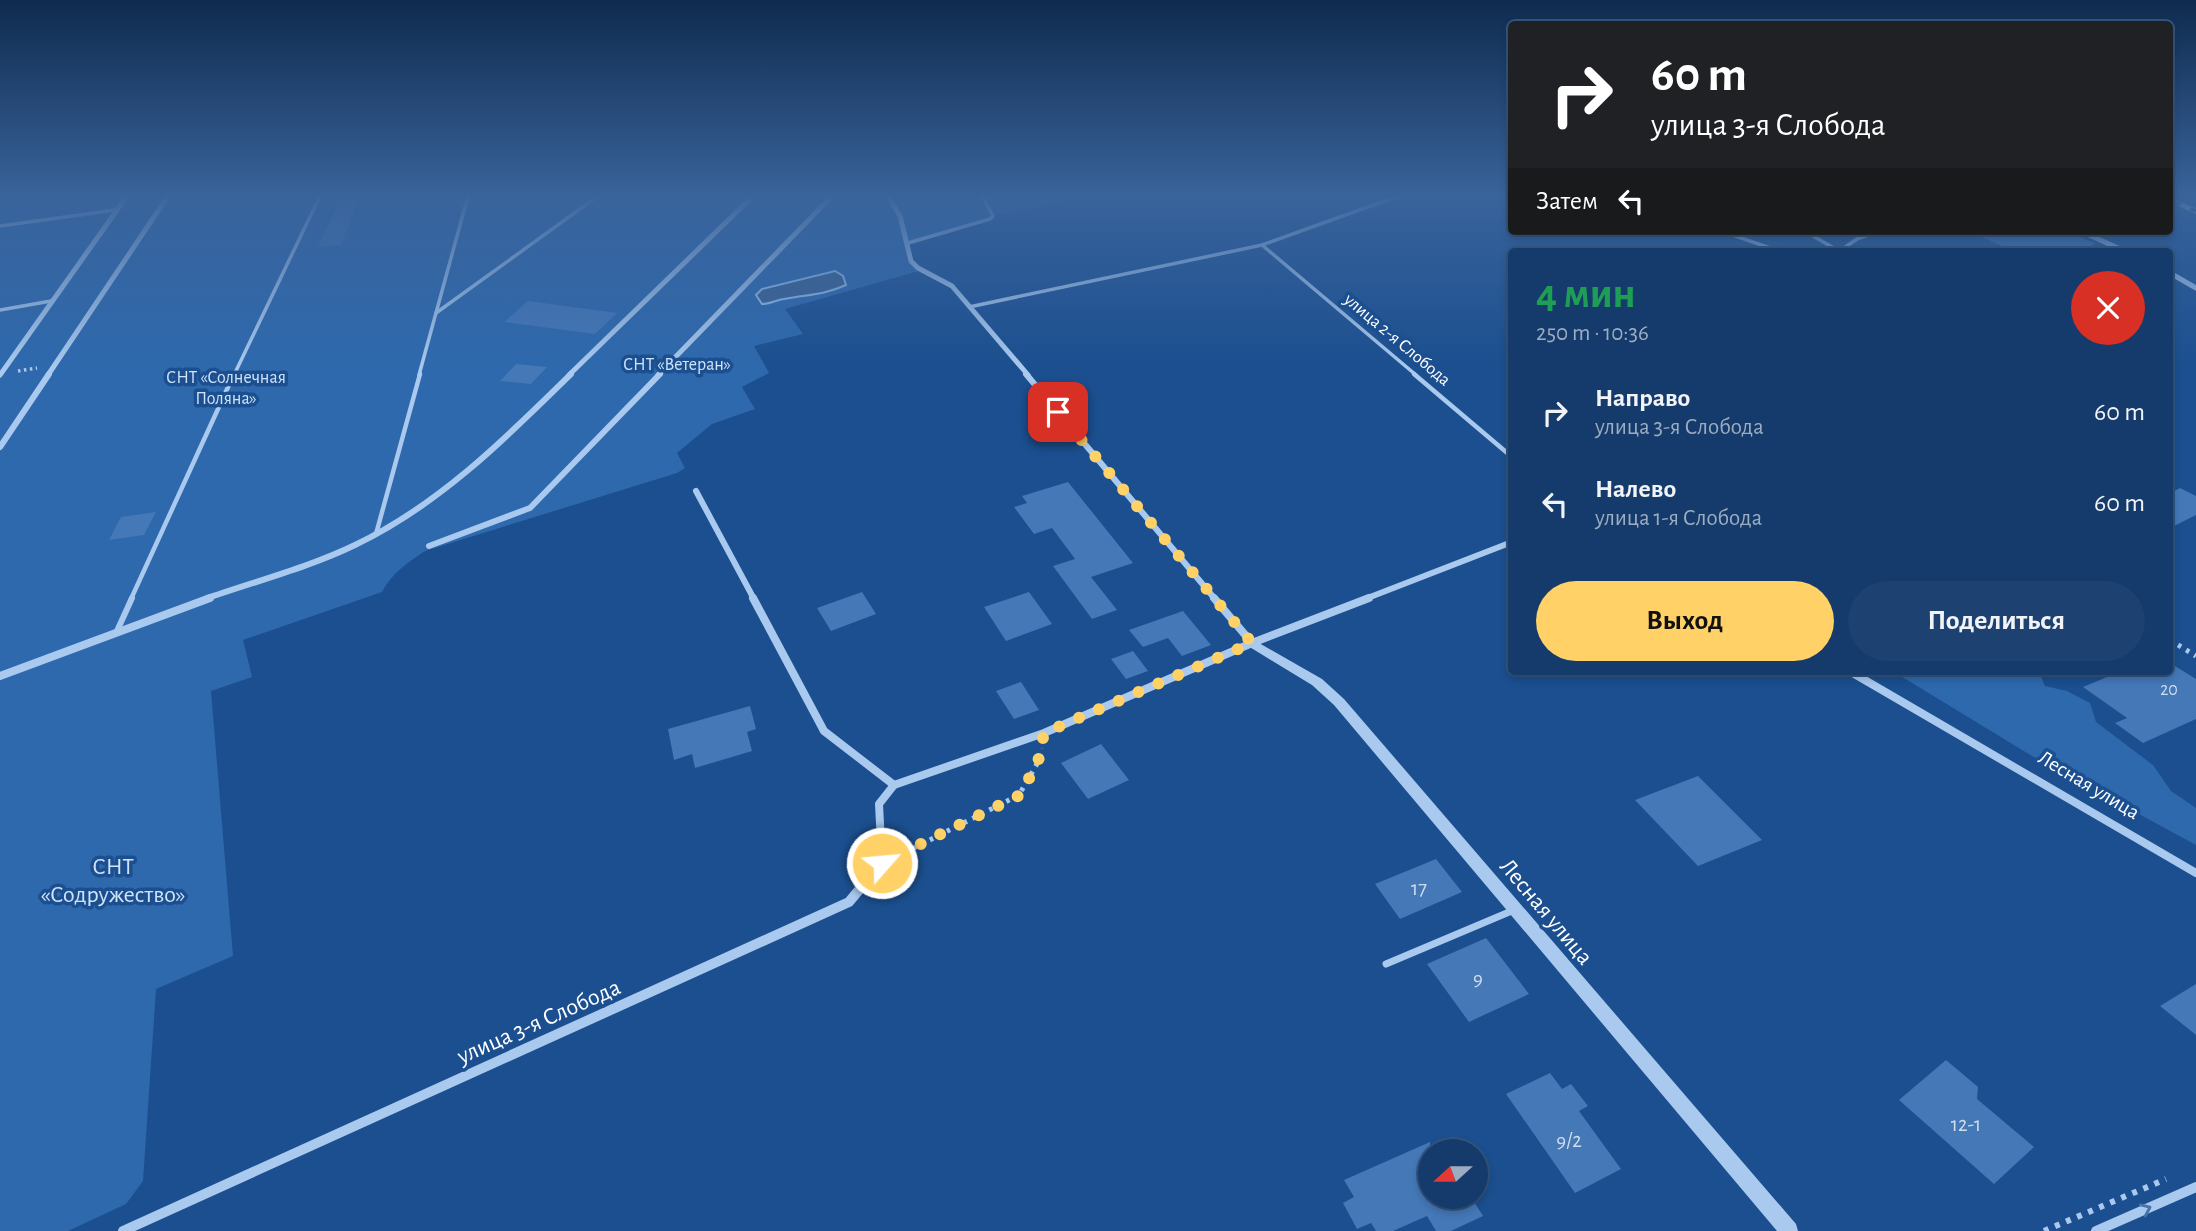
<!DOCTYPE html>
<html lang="ru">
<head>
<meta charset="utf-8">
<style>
	body { margin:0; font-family:"Alegreya Sans",sans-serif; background:#1d4271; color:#f1f3f6; height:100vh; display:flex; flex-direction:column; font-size:26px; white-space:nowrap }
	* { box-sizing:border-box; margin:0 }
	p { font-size:23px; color:#9dadc1 }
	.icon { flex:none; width:38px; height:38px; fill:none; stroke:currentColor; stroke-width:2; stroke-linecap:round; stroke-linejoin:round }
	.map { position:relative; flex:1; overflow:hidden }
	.panel { position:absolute; left:1508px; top:248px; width:665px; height:427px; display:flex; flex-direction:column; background:#143b6b; border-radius:7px; box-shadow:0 4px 10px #0003,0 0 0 2px #33557e }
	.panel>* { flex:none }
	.hud { position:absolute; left:1508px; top:21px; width:665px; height:214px; border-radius:7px; box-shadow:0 4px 10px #0003,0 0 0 2px #33557e; background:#202124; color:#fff; overflow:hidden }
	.needle { width:46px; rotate:249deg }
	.controls { position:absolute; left:1418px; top:1139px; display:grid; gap:14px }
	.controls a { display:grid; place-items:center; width:70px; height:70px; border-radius:50%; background:#143b6b; box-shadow:0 4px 10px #0003,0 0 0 2px #33557e; font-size:35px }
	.pin { position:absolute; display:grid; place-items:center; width:60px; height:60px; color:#fff; margin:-30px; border-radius:14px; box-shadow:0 4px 10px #0006 }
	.me { position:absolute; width:77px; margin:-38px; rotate:63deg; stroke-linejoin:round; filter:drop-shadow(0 0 5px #0008) }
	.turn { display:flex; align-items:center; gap:24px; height:147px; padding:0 28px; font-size:32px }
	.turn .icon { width:91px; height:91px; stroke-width:2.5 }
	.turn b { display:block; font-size:49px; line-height:60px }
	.then { display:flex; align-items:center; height:66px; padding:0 28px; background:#0003; gap:14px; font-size:26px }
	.round { display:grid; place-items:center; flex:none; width:74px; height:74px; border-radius:37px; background:#1d4271 }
	.overview { display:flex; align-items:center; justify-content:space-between; height:119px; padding:0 28px }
	h1 { font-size:42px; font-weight:600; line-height:52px; color:#1e9e55 }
	.cta { display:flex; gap:14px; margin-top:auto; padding:14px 28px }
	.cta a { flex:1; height:80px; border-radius:42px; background:#ffd166; color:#111; font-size:28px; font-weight:600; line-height:80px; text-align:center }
	.cta a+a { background:#1d4271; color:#f1f3f6 }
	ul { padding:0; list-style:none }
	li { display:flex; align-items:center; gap:21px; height:91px; padding:0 28px }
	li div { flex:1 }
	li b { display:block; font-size:26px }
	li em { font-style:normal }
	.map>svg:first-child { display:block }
	.green { fill:#2e69ad }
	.water { fill:#3c6290; stroke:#9cc4f0; stroke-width:2 }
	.building { fill:#4478b7 }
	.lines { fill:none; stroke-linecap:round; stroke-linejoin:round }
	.path-far2 { stroke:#a9c9ee; stroke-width:3.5; stroke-dasharray:2.5 3.5; stroke-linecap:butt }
	.path-far1 { stroke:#a9c9ee; stroke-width:5; stroke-dasharray:3.5 6; stroke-linecap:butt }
	.path { stroke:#a9c9ee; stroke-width:6; stroke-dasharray:5 7; stroke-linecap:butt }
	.service-far3 { stroke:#a9c9ee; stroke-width:3.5 }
	.service-far2 { stroke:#a9c9ee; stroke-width:4.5 }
	.service-far1 { stroke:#a9c9ee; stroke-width:6 }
	.service { stroke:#a9c9ee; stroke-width:7 }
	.minor-far3 { stroke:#a9c9ee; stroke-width:5 }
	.minor-far2 { stroke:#a9c9ee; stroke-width:6 }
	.minor-far1 { stroke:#a9c9ee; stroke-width:8 }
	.minor { stroke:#a9c9ee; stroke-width:10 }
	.tertiary { fill:#a9c9ee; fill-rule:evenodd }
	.rail-casing { stroke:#fff; stroke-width:5 }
	.rail { stroke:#1b4f8f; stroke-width:3.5; stroke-dasharray:11; stroke-linecap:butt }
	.oneway { stroke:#4674ac }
	.route { stroke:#ffd166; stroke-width:12; stroke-dasharray:0 21.6 }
	.labels { text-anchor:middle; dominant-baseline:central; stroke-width:7; stroke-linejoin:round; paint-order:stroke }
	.far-street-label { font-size:18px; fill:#fff; stroke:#1b4f8f }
	.far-park-label { font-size:18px; fill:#cfe3fa; stroke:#1b4f8f }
	.number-label { font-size:18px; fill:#d0dded }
	.street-label { font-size:21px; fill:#fff; stroke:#1b4f8f }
	.near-number-label { font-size:21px; fill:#d0dded }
	.near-park-label { font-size:24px; fill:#cfe3fa; stroke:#1b4f8f }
	.near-street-label { font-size:24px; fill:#fff; stroke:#1b4f8f }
</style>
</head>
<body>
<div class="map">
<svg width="2196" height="1231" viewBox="0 0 2196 1231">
	<rect width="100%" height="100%" fill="#1b4f8f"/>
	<g class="green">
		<path d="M0,196H1090L993,216L909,243L911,261L922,270L785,309L803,334L754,346L769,373L742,387L755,409L712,424L677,453L685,468L677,473L425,551C407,563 392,573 382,592L243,640L252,677L211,691L233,956L156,989L143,1181L126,1204L68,1231H0Z"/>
		<polygon points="1894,672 2039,672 2045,686 2067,691 2090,703 2096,722 2153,765 2171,791 2196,808 2196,845 2032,756"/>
	</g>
	<path class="water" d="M835,271L843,276L846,285C821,296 810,294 784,299C776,300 770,304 762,304L756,295L762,289Z"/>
	<g class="building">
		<polygon points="342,196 360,196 341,245 318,247"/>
		<polygon points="1969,231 2075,231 2078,236 2096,244 2091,245 2106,252 2007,252 2006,248"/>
		<polygon points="528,301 617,313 595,334 504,322"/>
		<polygon points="516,364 547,367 531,384 500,381"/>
		<polygon points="1068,482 1133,563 1091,577 1117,610 1092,619 1053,566 1075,559 1052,528 1034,534 1014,507 1027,503 1022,496"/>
		<polygon points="2180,488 2196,496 2196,515 2170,528 2170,493"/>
		<polygon points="156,512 144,535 109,540 121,517"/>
		<polygon points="862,592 876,614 831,631 817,608"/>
		<polygon points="1029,592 1052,624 1006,641 984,607"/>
		<polygon points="1183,611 1211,645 1182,656 1168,638 1143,647 1129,630"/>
		<polygon points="1133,651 1148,671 1126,679 1111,659"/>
		<polygon points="2170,663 2196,679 2196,719 2143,743 2115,723 2127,718 2083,687 2119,672 2170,672"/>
		<polygon points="1021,682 1039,710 1014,719 996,691"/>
		<polygon points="750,706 756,729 747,732 752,751 695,768 692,754 674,760 668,729"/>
		<polygon points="1101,744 1129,780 1088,799 1061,763"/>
		<polygon points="1698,776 1762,840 1698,866 1635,800"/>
		<polygon points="1436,859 1462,892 1400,919 1375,884"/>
		<polygon points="1486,938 1529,994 1469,1022 1427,964"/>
		<polygon points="2196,984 2196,1035 2160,1006"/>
		<polygon points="1946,1060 1978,1087 1977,1099 2034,1147 1994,1184 1899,1100"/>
		<polygon points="1550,1073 1562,1089 1571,1084 1588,1106 1579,1111 1621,1169 1575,1193 1506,1094"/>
		<polygon points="1430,1142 1430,1197 1471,1197 1483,1216 1451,1231 1436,1231 1427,1216 1393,1231 1376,1231 1371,1223 1357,1229 1343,1203 1354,1197 1344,1180"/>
	</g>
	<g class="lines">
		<polyline class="path-far2" points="18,371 37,368"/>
		<g class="path-far1">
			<polyline points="2170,640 2196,656"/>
			<polyline points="896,857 1019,795 1038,762 1041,748"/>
		</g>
		<polyline class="path" points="2044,1231 2166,1179"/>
		<g class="service-far3">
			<polyline points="0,226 115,210"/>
			<polyline points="1721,231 1782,252"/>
			<polyline points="1814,231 1813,236 1839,251"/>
			<polyline points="908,243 990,219 993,216 982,196"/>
			<polyline points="1262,245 1416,375"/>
			<polyline points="1838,252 1857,239 1879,231"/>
			<polyline points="969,307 1262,245 1398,196"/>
			<polyline points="0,310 51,301"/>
			<polyline points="436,313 598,196"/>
			<polyline points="234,375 320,196"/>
			<polyline points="419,375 468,196"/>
		</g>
		<g class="service-far2">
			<polyline points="1414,374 1512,457"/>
			<polyline points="376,534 420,374"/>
			<polyline points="131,599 234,374"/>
		</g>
		<polyline class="service-far1" points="117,631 132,598"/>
		<polyline class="service" points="1386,964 1514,910"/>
		<g class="minor-far3">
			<polyline points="888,196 900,216 911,261 918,268 952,286 1028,375"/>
			<polyline points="2080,231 2127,252"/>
			<polyline points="2170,273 2196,288"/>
			<polyline points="0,375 127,196"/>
			<polyline points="48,375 168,196"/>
			<polyline points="569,375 753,196"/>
			<polyline points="658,375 832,196"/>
		</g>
		<g class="minor-far2">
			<polyline points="1026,374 1215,599"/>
			<polyline points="0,447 49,374"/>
			<polyline points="696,491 754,599"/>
			<polyline points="429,546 530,508 660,374"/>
			<path d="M205,599C253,582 310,567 355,545C439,505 506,438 571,374"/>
			<polyline points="1365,599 1512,542"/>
		</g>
		<g class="minor-far1">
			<polyline points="753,598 824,731 894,785"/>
			<polyline points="1214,598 1252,643"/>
			<polyline points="1851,672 2196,873"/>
			<polyline points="0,676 210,598"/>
			<polyline points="868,880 882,863 879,804 894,785 1044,733 1252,643 1369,598"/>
		</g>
		<g class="minor">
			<polyline points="123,1231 849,902 869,878"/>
			<polyline points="2096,1231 2196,1187"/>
		</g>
		<polygon class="tertiary" points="1252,639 1322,679 1344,699 1796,1224 1798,1231 1777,1231 1334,705 1312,685 1248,646 1246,643 1248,640"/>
		<defs>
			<polyline id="rail" points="2170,200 2196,211"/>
		</defs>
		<use href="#rail" class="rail-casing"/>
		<use href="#rail" class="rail"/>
	</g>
	<defs><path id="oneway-chevron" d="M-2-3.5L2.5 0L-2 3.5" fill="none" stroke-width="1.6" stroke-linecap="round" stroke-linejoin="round" transform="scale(1.75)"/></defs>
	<use class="oneway" href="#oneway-chevron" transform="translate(2146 1209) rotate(-24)"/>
	<linearGradient id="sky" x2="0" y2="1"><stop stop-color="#0f2b4f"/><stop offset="0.53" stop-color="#39639b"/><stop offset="1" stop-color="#39639b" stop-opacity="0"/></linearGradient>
	<rect width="2196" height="368" fill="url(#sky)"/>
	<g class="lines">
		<polyline class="route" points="882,863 1020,795 1038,762 1044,733 1252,643 1058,412"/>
	</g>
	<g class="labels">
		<g class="far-street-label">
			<text transform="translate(1397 340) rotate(40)">улица 2-я Слобода</text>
		</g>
		<g class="far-park-label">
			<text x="677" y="365">СНТ «Ветеран»</text>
			<text x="226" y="378">СНТ «Солнечная<tspan x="226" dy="21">Поляна»</tspan></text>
		</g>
		<g class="number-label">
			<text x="2169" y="690">20</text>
		</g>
		<g class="street-label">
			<text transform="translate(2089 785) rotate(31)">Лесная улица</text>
		</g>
		<g class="near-number-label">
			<text x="1419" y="888">17</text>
			<text x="1478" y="978">9</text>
			<text x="1966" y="1124">12-1</text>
			<text x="1569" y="1140">9/2</text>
		</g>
		<g class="near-park-label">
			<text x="113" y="867">СНТ<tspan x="113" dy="28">«Содружество»</tspan></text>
		</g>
		<g class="near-street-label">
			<text transform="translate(1546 912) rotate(50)">Лесная улица</text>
			<text transform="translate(539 1022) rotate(-24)">улица 3-я Слобода</text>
		</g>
	</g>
</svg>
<div class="controls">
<a><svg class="needle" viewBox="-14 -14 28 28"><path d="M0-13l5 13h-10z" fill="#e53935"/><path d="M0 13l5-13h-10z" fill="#9dadc1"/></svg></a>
</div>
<div class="pin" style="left:1058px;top:412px;background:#d93025"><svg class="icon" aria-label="arrive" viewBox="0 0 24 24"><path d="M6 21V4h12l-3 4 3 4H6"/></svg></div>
<svg class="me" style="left:882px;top:863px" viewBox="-20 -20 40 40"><circle r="17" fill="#ffd166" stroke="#fff" stroke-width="3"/><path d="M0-11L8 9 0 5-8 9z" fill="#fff"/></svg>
<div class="hud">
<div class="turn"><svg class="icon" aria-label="right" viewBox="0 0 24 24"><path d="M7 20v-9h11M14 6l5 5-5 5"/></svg><div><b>60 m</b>улица 3-я Слобода</div></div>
<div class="then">Затем<svg class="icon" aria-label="left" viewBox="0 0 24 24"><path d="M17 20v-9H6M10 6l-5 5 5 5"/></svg></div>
</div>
<section class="panel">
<div class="overview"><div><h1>4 мин</h1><p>250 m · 10:36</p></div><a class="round" style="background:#d93025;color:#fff"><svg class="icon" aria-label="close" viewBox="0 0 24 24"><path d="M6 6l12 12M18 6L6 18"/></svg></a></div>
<ul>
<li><svg class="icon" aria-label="right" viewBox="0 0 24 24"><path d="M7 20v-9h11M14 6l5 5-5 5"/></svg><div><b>Направо</b><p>улица 3-я Слобода</p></div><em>60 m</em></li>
<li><svg class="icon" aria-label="left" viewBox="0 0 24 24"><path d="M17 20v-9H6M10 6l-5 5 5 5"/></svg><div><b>Налево</b><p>улица 1-я Слобода</p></div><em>60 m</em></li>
</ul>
<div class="cta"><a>Выход</a><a>Поделиться</a></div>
</section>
</div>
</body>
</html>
